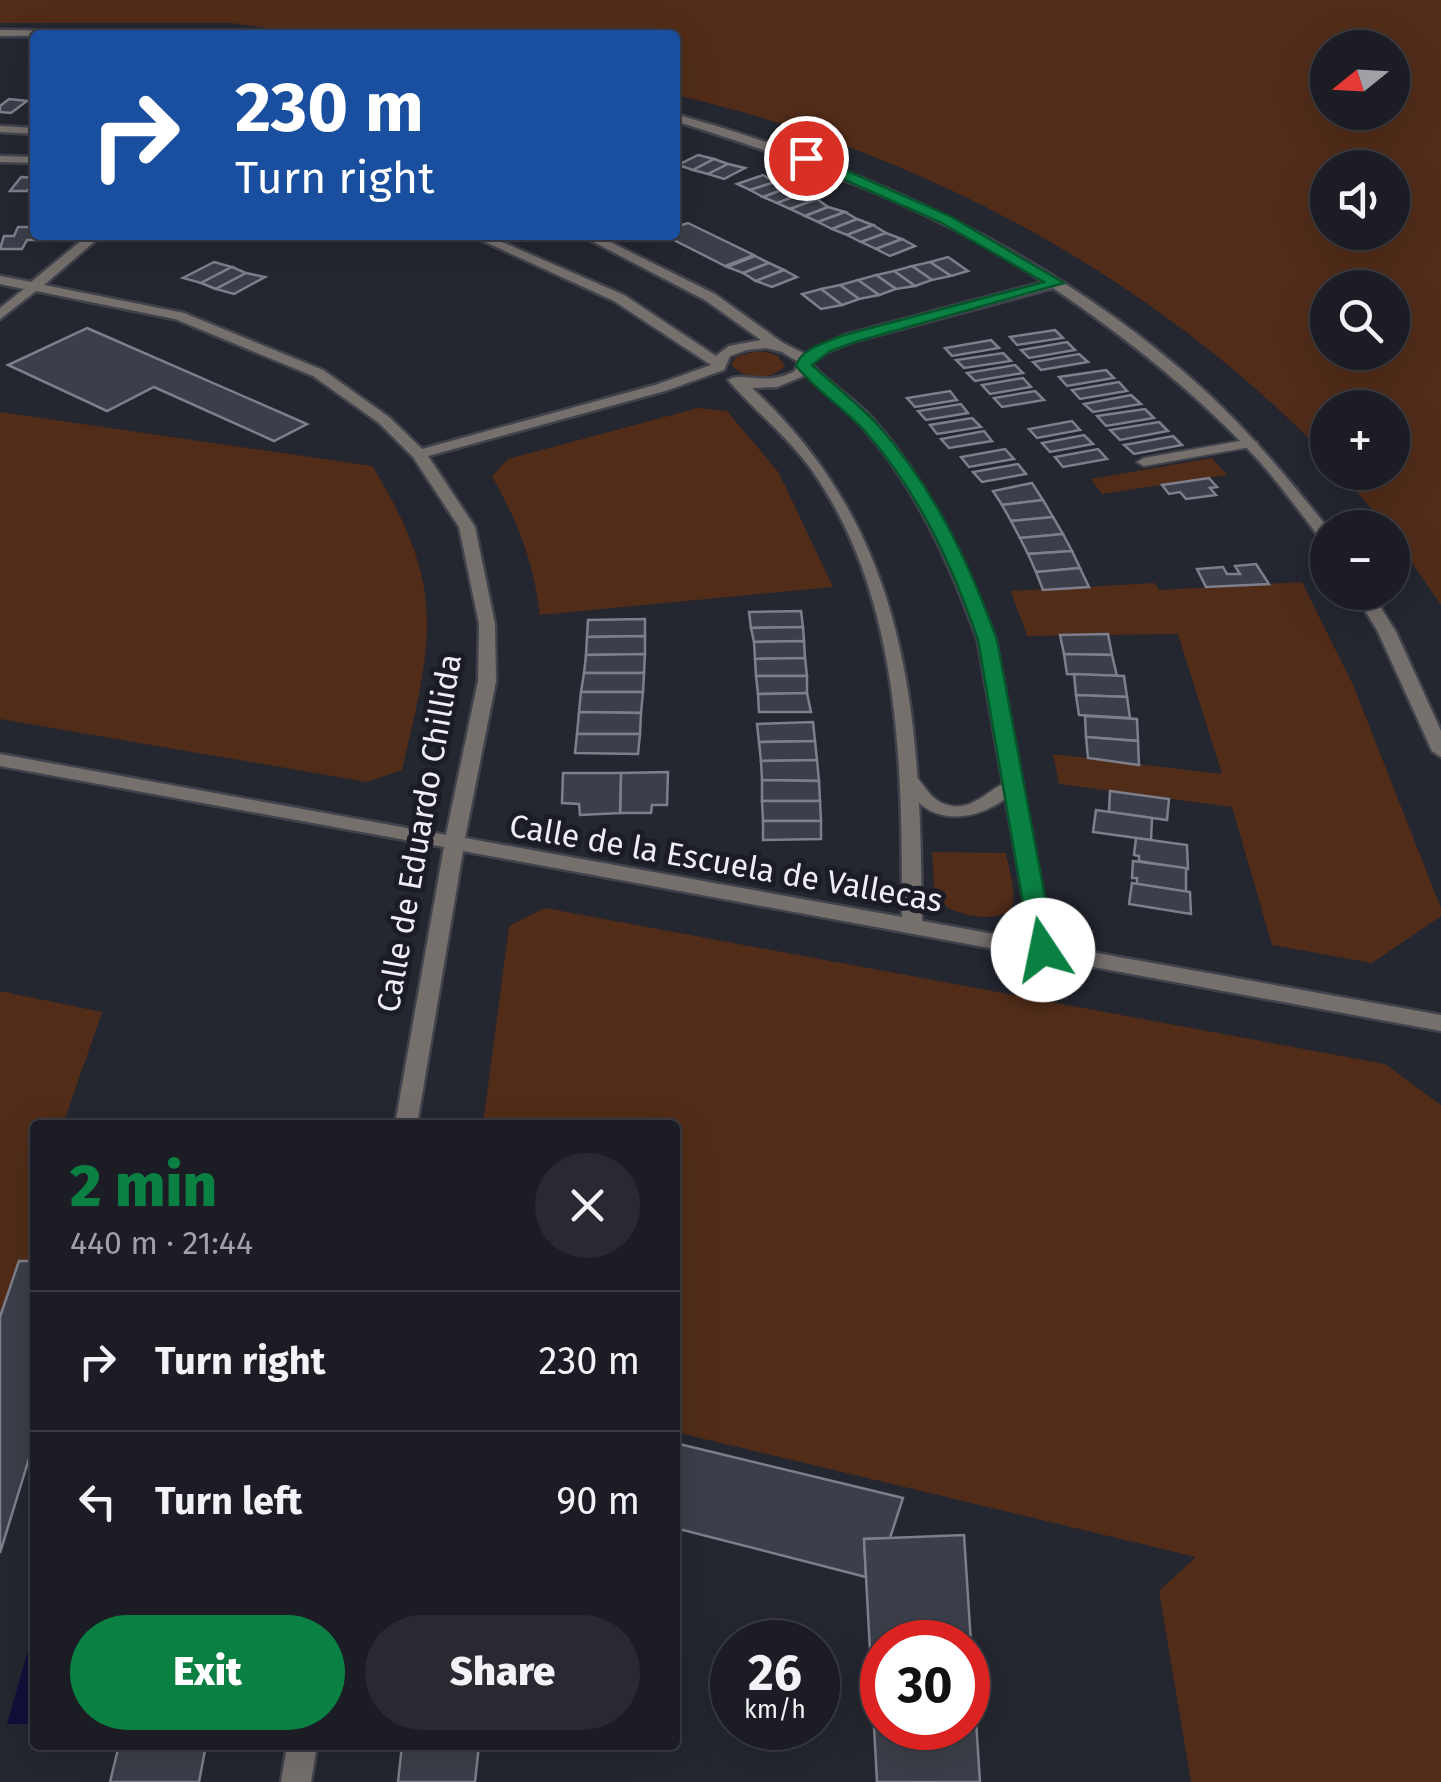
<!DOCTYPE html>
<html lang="en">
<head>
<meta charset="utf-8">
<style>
	body { margin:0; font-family:"Fira Sans",sans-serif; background:#282931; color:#f1f3f6; height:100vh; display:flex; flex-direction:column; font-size:38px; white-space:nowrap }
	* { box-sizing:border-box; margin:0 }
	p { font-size:32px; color:#a0a1a6 }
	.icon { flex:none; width:55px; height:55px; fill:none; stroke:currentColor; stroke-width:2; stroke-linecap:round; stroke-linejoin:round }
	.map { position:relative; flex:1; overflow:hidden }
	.drawer { position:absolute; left:30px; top:1120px; width:650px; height:630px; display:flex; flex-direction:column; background:#1b1c24; border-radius:10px; box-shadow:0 10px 40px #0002,0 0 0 2px #393a41 }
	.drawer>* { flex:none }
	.top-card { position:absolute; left:30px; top:30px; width:650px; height:210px; border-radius:10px; box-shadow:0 10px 40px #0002,0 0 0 2px #393a41; background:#1a4fa0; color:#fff; overflow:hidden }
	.needle { width:65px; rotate:252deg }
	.fabs { position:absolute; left:1310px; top:30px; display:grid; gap:20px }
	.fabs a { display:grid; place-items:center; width:100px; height:100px; border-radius:50%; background:#1b1c24; box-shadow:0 10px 40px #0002,0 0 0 2px #393a41; font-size:50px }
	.speed { position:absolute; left:710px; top:1620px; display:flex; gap:20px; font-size:50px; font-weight:700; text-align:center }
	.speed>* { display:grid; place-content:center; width:130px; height:130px; border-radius:50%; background:#1b1c24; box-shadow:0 10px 40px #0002,0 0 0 2px #393a41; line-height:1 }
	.speed small { font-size:25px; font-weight:400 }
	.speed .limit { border:15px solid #d22; background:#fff; color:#111 }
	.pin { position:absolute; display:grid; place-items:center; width:85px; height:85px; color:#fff; margin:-42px; border:5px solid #fff; border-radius:50%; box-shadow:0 2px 10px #0007 }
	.me { position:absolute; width:110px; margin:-55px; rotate:349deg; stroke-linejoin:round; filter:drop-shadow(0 0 8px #0008) }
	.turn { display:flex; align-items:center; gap:35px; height:210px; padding:0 40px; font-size:45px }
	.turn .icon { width:130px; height:130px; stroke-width:2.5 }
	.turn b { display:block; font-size:70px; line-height:85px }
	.round { display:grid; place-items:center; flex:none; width:105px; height:105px; border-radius:52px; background:#282931 }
	.headline { display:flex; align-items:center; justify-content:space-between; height:170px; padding:0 40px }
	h1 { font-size:60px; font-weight:800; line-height:75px; color:#0b8043 }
	.cta { display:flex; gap:20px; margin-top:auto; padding:20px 40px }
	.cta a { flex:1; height:115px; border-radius:60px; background:#0b8043; color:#fff; font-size:40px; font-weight:800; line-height:115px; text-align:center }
	.cta a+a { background:#282931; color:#f1f3f6 }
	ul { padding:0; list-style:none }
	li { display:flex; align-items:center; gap:30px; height:140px; padding:0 40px; border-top:2px solid #393a41 }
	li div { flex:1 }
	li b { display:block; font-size:38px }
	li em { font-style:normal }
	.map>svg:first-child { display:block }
	.green { fill:#512c19; fill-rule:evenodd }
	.water { fill:#110f39 }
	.building { fill:#3c3e49; stroke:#7d7f8c; stroke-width:2.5; fill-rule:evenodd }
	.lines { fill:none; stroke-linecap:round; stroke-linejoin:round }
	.service-casing { stroke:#40424c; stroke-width:4 }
	.minor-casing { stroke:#40424c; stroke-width:5 }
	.service { fill:#76706d; fill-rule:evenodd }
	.minor { fill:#76706d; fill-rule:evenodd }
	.route { fill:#0b8043; stroke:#07532c; stroke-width:2.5 }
	.labels { text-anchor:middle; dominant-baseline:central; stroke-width:10; stroke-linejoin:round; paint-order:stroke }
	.street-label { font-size:32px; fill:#eeeff6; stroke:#1b1c26 }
</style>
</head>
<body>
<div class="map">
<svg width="1441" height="1782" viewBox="0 0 1441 1782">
	<rect width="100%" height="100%" fill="#242630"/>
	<g class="green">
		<path d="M0,0H1441V605L1393,535L1392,528L1387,527L1341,473L1392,472V408H1328L1327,457C1153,276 920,151 675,95V35H316L231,23H0ZM1328,48H1392V112H1328ZM1328,168H1392V232H1328ZM1328,288H1392V352H1328Z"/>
		<path d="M760,351L777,355L785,366C771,381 745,380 731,365L737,356Z"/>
		<path d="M698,408L727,411L779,473L833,587L540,615C533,559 519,525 492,476L508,459Z"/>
		<path d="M0,412L372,466C447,587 433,638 402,770L367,782L0,719Z"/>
		<polygon points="1212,458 1227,475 1102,494 1091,479"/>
		<polygon points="1302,582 1353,685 1441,908 1441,916 1372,963 1272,945 1232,807 1059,784 1053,754 1222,774 1178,634 1027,636 1011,591 1155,583 1159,590"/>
		<path d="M932,852L1006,853C1008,866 1018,895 1011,908C1000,925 947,915 938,899C932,888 934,866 932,852Z"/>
		<polygon points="545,908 1385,1064 1441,1105 1441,1782 1191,1782 1159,1591 1196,1557 675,1432 675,1125 483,1125 509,926"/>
		<polygon points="0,991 102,1012 63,1125 35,1125 35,1261 19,1261 0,1317"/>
	</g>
	<polygon class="water" points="35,1626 35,1724 7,1724"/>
	<g class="building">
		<polygon points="9,99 27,101 11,113 0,112 0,106"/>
		<polygon points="698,155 714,159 693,170 678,165"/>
		<polygon points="714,159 728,164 708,174 693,170"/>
		<polygon points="728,164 745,168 724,179 708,174"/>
		<polygon points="763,175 775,182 750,190 737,184"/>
		<polygon points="21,177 35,178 35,182 27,191 10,191"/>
		<polygon points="775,182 790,187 763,197 750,190"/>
		<polygon points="790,187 801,194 777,203 763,197"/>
		<polygon points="801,194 817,199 790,209 777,203"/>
		<polygon points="817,199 828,207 805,216 790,209"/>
		<polygon points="828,207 845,212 818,222 805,216"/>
		<polygon points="845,212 857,219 832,229 818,222"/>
		<polygon points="857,219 873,225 847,235 832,229"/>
		<polygon points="688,223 754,255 725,266 666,236 675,235 675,227"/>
		<polygon points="873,225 886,233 861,242 847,235"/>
		<polygon points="18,227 35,227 38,240 27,240 22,249 0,249 4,236 14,236"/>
		<polygon points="886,233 902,239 876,249 861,242"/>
		<polygon points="902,239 915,246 890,256 876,249"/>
		<polygon points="755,256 769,263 743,273 727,267"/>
		<polygon points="948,257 968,271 951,276 930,262"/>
		<polygon points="214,262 232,267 201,283 183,278"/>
		<polygon points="930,262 951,276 932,280 912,266"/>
		<polygon points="769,263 784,270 756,281 743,273"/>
		<polygon points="912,266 932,280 915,286 894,271"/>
		<polygon points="232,267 246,273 216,289 201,283"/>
		<polygon points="784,270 797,277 772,287 756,281"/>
		<polygon points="894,271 915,286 896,289 876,275"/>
		<polygon points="246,273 265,277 234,294 216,289"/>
		<polygon points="876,275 896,289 879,295 858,280"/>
		<polygon points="858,280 879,295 859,299 840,285"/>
		<polygon points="840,285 859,299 842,305 821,289"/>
		<polygon points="821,289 842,305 821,309 802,294"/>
		<polygon points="87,328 307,424 274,441 154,387 107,411 8,365"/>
		<polygon points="1055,330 1063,338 1017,345 1010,337"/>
		<polygon points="991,340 999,348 952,356 945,348"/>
		<polygon points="1067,342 1075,350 1029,358 1021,350"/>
		<polygon points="1003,353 1011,361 964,368 956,360"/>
		<polygon points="1079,354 1088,362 1041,370 1033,362"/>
		<polygon points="1015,365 1023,373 975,381 967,373"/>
		<polygon points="1106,370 1114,378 1067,386 1059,377"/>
		<polygon points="1023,378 1031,387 990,394 982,385"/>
		<polygon points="1119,382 1127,391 1080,399 1072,390"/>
		<polygon points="950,391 957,400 915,407 907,398"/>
		<polygon points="1035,391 1044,400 1002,407 994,398"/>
		<polygon points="1131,395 1141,404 1093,412 1084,404"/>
		<polygon points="961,404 968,413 926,420 918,411"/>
		<polygon points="1145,409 1154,418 1106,426 1097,416"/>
		<polygon points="972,418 981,427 937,434 930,425"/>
		<polygon points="1072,421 1080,430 1037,438 1029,429"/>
		<polygon points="1159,422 1168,431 1120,440 1110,430"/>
		<polygon points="984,431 992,441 949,448 941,439"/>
		<polygon points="1084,435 1093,444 1050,452 1042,443"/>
		<polygon points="1173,436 1182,445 1134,454 1124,445"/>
		<polygon points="1005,449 1014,459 969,467 961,457"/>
		<polygon points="1098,449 1107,459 1063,467 1055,457"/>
		<polygon points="1018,464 1026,474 982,482 973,472"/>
		<polygon points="1209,478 1217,487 1210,488 1216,495 1186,499 1180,492 1169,494 1162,485"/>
		<polygon points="1032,483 1043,500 1002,505 993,491"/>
		<polygon points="1043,500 1053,517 1011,521 1002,505"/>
		<polygon points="1053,517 1063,534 1020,538 1011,521"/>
		<polygon points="1063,534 1072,551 1028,554 1020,538"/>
		<polygon points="1072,551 1080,568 1036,572 1028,554"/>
		<polygon points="1256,564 1269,584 1206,587 1197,569 1223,567 1227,574 1240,574 1235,566"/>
		<polygon points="1080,568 1089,587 1043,590 1036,572"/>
		<polygon points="801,611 803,627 751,628 749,612"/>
		<polygon points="645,619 645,636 587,637 588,620"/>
		<polygon points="803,627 804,641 754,642 751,628"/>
		<polygon points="1108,634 1112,655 1064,654 1060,635"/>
		<polygon points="645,636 645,654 586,655 587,637"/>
		<polygon points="804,641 805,658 755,659 754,642"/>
		<polygon points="645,654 644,673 584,673 586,655"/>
		<polygon points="1064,654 1112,655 1117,676 1067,674"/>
		<polygon points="805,658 807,676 756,676 755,659"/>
		<polygon points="584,673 644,673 643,692 581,692"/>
		<polygon points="1074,674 1124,676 1127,697 1076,695"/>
		<polygon points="756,676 807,676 807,693 758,694"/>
		<polygon points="581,692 643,692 641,713 579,712"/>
		<polygon points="807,693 811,712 759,712 758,694"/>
		<polygon points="1076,695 1127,697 1130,718 1079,715"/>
		<polygon points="579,712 641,713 640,734 577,734"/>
		<polygon points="1085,716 1137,719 1138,741 1086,737"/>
		<polygon points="813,722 815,741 759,742 757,724"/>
		<polygon points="577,734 640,734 638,754 575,753"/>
		<polygon points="1086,737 1138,741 1139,765 1088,758"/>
		<polygon points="815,741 817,760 761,761 759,742"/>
		<polygon points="817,760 819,781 762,780 761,761"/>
		<polygon points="668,772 667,805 652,805 651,813 620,813 621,773"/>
		<polygon points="563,773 621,773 620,813 580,815 579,804 562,803"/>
		<polygon points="762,780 819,781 820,801 762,801"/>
		<polygon points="1110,791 1169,799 1167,820 1109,812"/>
		<polygon points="762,801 820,801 821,821 763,821"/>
		<polygon points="1096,810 1152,818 1151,840 1093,832"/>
		<polygon points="763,821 821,821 821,839 763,840"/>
		<polygon points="1136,838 1187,845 1188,869 1139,861 1139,856 1134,855"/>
		<polygon points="1133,861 1186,868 1186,892 1137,884 1137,878 1132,878"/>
		<polygon points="1132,883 1190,892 1191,914 1129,904"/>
		<polygon points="19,1261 35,1261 35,1439 0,1553 0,1317"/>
		<polygon points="675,1443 903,1498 890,1538 864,1539 866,1577 675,1528"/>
		<path d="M964,1535L980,1782H877L864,1539ZM882,1642H968V1728H882Z"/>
		<polygon points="119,1745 206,1745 199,1782 110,1782"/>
		<polygon points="402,1745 479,1745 475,1782 398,1782"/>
	</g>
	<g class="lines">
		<defs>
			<g id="service">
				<polygon points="1251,439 1258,443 1256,446 1144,466 1137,462 1144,458"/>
				<path d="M907,770C922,777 926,796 942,803C976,818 993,778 1018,781L1020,785C998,811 955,828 924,807C913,799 906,786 899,775Z"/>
			</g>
			<g id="minor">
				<polygon points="0,30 165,32 170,35 0,36"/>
				<path d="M675,114C865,167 1054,254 1201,387C1248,430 1288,478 1328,528V543L1322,541C1302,515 1282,487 1260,462C1199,395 1128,339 1053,288L855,341L829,351L811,363C821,378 857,400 873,419C930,484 966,561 996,641L1052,945L1441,1015V1031L463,851L417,1125H395L444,847L0,766V754L446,835L478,681L479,624L459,527L413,457L379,423L313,376L175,319L36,291L0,319V308L24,289L0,284V276L31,282L88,235H102L44,285L184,313L323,370L389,417L422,449L655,385L711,365L614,301L470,235H486L624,295L716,356L729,346L761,340L705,300L580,235H596L715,294L783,343L805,354L845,335L1044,282C933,207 802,161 675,121ZM766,348L782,352L798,362L795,371C766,387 743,371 728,380C755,411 787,436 811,469C902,597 902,767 902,917L465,838L496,681L495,624L475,527L428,456L665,391L724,370L730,356L747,350ZM806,375C895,441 942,540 978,641L1031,941L922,921C920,716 912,536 752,388L777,387Z"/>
				<polygon points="0,126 35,128 35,134 0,132"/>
				<polygon points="0,156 35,157 35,163 0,162"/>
				<polygon points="1354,592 1371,592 1396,632 1441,731 1441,757 1432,751 1378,632"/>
				<polygon points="287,1745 317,1745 311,1782 281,1782"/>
			</g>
		</defs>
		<use href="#service" class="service-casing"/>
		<use href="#minor" class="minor-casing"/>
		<use href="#service" class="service"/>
		<use href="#minor" class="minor"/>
	</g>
	<path class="route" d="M802,155H811L950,216L1064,283L855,342L830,351L812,365C833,384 857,403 876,423C933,486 969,562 997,640L1055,950L1051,956H1034L1031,950L978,640C952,564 918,491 864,430C843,408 816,390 796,366C801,348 827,342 844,335L1044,282L940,222L802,161Z"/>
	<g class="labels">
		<g class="street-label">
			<text transform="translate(419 833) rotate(-80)">Calle de Eduardo Chillida</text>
			<text transform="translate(726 863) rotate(10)">Calle de la Escuela de Vallecas</text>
		</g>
	</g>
</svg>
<div class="fabs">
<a><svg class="needle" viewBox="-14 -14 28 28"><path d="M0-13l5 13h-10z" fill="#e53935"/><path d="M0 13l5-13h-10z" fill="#a0a1a6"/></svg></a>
<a><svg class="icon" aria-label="sound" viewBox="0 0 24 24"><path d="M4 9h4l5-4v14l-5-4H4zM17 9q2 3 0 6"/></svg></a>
<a><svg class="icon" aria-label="search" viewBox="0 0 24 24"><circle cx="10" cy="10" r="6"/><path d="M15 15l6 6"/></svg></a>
<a>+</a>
<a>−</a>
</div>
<div class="speed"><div>26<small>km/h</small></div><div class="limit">30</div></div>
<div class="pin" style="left:806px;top:158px;background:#d93025"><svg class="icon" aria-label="arrive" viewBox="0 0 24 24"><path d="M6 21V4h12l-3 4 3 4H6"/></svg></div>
<svg class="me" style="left:1043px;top:950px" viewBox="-20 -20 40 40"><circle r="19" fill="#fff"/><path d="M0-13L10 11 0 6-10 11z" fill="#0b8043"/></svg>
<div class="top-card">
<div class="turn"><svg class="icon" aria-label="right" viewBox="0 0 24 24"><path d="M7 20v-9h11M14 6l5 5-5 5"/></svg><div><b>230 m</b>Turn right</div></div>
</div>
<section class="drawer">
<div class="headline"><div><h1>2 min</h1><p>440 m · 21:44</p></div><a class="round"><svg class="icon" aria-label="close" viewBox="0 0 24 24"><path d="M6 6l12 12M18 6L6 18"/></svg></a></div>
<ul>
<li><svg class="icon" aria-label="right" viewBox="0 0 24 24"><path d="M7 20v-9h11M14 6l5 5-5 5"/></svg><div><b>Turn right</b></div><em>230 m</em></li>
<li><svg class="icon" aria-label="left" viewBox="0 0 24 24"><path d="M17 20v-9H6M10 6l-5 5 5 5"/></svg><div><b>Turn left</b></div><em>90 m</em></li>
</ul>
<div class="cta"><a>Exit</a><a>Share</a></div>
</section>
</div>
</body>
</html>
